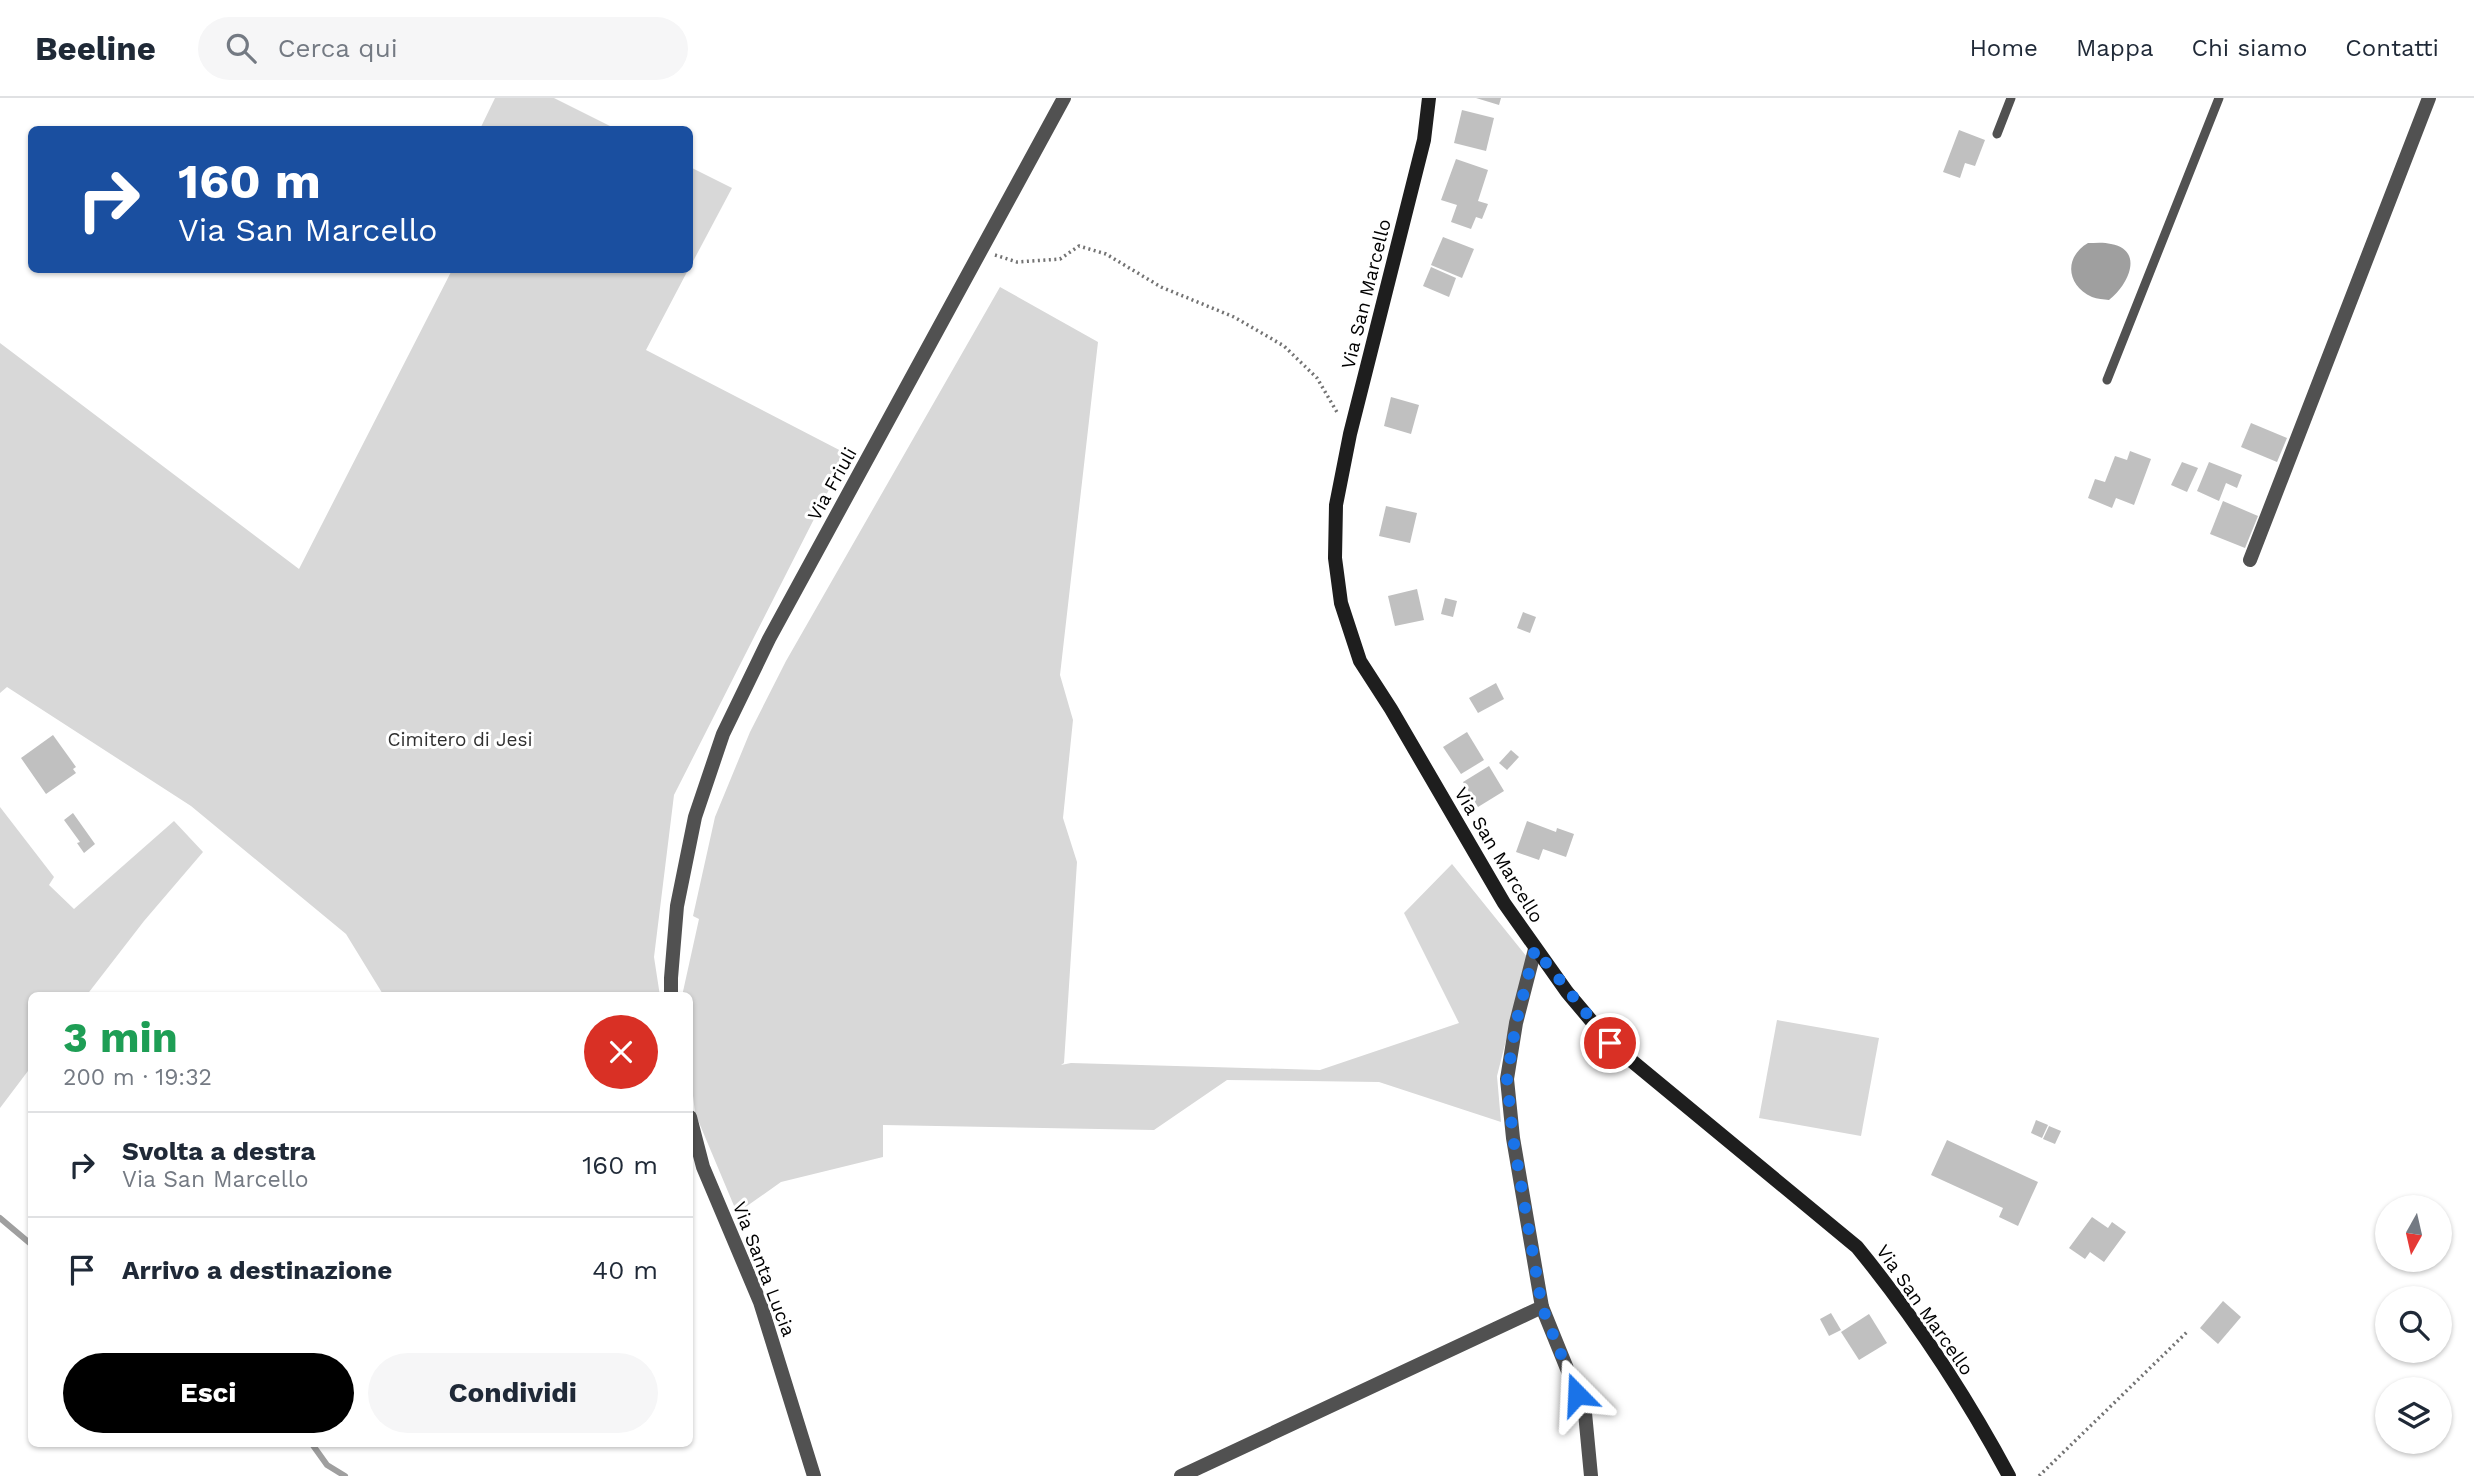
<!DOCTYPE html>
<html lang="it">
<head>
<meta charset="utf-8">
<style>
	body { margin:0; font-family:"Work Sans",sans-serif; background:#f6f6f7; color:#1f2937; height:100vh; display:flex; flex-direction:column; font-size:26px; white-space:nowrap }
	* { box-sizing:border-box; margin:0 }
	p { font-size:23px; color:#747a83 }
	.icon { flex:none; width:38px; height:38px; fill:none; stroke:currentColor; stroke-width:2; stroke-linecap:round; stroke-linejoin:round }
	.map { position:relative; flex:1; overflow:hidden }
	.panel { position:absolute; left:28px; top:894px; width:665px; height:455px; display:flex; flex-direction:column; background:#fff; border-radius:10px; box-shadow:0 2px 5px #0004 }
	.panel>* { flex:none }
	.hud { position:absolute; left:28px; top:28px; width:665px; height:147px; border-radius:10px; box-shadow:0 2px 5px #0004; background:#1a4fa0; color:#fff; overflow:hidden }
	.needle { width:46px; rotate:188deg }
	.buttons { position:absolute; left:2375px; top:1097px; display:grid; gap:14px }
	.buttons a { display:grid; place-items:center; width:77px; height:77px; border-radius:50%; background:#fff; box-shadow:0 2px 5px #0004; font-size:35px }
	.pin { position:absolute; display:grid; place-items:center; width:60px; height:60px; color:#fff; margin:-30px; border:4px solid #fff; border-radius:50%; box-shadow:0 2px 7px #0007 }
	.me { position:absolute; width:77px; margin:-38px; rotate:339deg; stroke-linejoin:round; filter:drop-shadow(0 0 5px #0008) }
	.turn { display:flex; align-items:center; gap:24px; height:147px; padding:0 35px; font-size:32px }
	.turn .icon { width:91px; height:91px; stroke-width:2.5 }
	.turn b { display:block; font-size:49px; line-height:60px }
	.round { display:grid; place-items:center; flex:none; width:74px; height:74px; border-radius:37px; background:#f6f6f7 }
	.headline { display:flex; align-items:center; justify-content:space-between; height:119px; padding:0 35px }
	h1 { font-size:42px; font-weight:700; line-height:52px; color:#1e9e55 }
	.action { display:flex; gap:14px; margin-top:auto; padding:14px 35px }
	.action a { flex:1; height:80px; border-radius:42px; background:#000; color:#fff; font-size:28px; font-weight:700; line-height:80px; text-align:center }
	.action a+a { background:#f6f6f7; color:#1f2937 }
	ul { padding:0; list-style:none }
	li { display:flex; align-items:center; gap:21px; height:105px; padding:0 35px; border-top:2px solid #e0e1e3 }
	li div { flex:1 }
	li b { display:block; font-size:26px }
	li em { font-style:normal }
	header { display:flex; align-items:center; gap:42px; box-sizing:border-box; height:98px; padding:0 35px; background:#fff; border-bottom:2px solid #e0e1e3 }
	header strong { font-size:33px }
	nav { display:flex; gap:38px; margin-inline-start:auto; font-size:24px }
	.search { width:490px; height:63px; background:#f6f6f7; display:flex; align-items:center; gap:18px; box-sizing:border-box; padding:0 24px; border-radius:38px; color:#747a83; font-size:26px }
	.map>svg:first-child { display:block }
	.green { fill:#d8d8d8 }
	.water { fill:#9f9f9f }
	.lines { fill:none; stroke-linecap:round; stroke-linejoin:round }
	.stream { stroke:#9f9f9f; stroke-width:6 }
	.building { fill:#c0c0c0 }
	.path { stroke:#737373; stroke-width:3.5; stroke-dasharray:2 3.5; stroke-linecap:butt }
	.service { stroke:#515151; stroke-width:9 }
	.minor { stroke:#515151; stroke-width:14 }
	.secondary { stroke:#1e1e1e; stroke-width:14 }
	.route { stroke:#1a73e8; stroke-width:12; stroke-dasharray:0 21.6 }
	.labels { text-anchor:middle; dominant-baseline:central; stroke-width:6; stroke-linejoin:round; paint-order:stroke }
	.street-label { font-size:19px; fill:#000; stroke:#fff }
	.park-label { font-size:19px; fill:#2f2f2f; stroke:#fff }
</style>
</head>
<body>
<header>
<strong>Beeline</strong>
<div class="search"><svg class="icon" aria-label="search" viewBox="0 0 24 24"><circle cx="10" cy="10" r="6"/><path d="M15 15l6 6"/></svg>Cerca qui</div>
<nav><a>Home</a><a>Mappa</a><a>Chi siamo</a><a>Contatti</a></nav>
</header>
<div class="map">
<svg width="2474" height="1378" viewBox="0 0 2474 1378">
	<rect width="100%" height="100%" fill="#fff"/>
	<g class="green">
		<polygon points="495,0 554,0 616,31 480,31"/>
		<polygon points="690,69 732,90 690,169"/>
		<polygon points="452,172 688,172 646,252 847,356 674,697 654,859 660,898 384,898 346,836 191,708 7,589 0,595 0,245 299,471"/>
		<polygon points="1000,189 1098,244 1060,577 1073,622 1063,720 1077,764 1064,965 1061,967 1071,965 1320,972 1459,925 1404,815 1452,766 1527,859 1497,978 1501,1024 1379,984 1227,982 1154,1032 883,1027 883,1059 781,1084 737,1115 695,1015 690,971 690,898 682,898 699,821 693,818 715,719 750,634 786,563"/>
		<polygon points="0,709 54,779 49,787 74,811 174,723 203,754 144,823 86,898 32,898 31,969 0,1010"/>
		<polygon points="1777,922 1879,940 1861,1038 1759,1020"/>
	</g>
	<path class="water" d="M2088,145C2095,145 2104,144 2111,146C2145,152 2128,188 2109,202C2104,201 2097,201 2092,199C2066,187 2064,159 2088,145Z"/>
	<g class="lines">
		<g class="stream">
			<polyline points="0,1120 32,1147"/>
			<polyline points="312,1346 327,1367 345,1378"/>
		</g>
	</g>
	<g class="building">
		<polygon points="1476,0 1501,0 1499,7"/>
		<polygon points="1462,12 1494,20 1486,53 1454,45"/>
		<polygon points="1959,32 1985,42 1975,68 1965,65 1960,80 1943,74"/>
		<polygon points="1456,61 1488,72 1478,103 1488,106 1482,121 1476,119 1471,131 1451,124 1457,107 1441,102"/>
		<polygon points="1443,139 1474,151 1462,180 1431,167"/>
		<polygon points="1431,169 1456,180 1449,199 1423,188"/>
		<polygon points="1391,299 1419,307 1411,336 1384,328"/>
		<polygon points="2251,325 2287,340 2277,364 2241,349"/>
		<polygon points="2130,353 2151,361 2134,407 2116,400 2112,410 2088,400 2095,381 2105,384 2115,358 2127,362"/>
		<polygon points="2182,364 2198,370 2187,394 2171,387"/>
		<polygon points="2209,364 2242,377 2237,390 2226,385 2219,403 2197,393"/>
		<polygon points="2223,403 2258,418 2245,450 2210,436"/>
		<polygon points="1386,408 1417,415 1410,445 1379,438"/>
		<polygon points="1417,491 1424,522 1395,528 1388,498"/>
		<polygon points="1445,500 1457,503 1453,519 1441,516"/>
		<polygon points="1523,514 1536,519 1530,535 1517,530"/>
		<polygon points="1496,585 1504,601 1478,615 1469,600"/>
		<polygon points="1467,634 1484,662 1461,676 1443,649"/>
		<polygon points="53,637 76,669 73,671 76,675 46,696 21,660"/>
		<polygon points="1511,652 1519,659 1507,672 1499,665"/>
		<polygon points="1489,668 1504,693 1478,709 1463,684"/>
		<polygon points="73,715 95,746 84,755 77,745 80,744 64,722"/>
		<polygon points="1527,723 1556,734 1557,730 1574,736 1566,759 1543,751 1539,762 1516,754"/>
		<polygon points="2036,1022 2048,1027 2042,1040 2031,1035"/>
		<polygon points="2049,1028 2061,1033 2055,1046 2043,1041"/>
		<polygon points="1947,1042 2038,1084 2018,1128 1999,1119 2003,1110 1931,1077"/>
		<polygon points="2092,1119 2108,1130 2112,1124 2126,1134 2104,1164 2090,1154 2085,1161 2069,1150"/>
		<polygon points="2223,1203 2241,1219 2218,1246 2200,1230"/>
		<polygon points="1831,1215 1841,1232 1829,1238 1820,1221"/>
		<polygon points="1869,1216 1887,1245 1859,1262 1841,1234"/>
	</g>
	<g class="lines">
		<g class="path">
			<polyline points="995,157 1017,164 1060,161 1079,148 1106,156 1161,189 1234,219 1284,248 1317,280 1338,316"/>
			<polyline points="2039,1378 2187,1234"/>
		</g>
		<g class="service">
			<polyline points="1997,36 2011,0"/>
			<polyline points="2107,282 2219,0"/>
		</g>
		<g class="minor">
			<polyline points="2250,462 2429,0"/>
			<polyline points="671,898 671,880 677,808 695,719 723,636 769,541 1064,0"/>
			<polyline points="690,1019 703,1069 760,1204 814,1378"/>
			<polyline points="1542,1209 1585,1315 1591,1378"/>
			<polyline points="1181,1378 1542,1209 1513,1040 1507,981 1516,925 1535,851"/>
		</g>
		<path class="secondary" d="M1429,0L1424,42L1350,336L1336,407L1335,460L1341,505L1360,563L1391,611L1504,805L1567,894L1610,945L1857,1149C1915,1220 1966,1298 2009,1378"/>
	</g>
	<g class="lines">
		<polyline class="route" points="1577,1296 1542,1209 1513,1040 1507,981 1516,925 1535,851 1610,945"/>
	</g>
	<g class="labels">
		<g class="street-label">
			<text transform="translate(1366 196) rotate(-76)">Via San Marcello</text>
			<text transform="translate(832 386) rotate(-61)">Via Friuli</text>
			<text transform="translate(1499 757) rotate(59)">Via San Marcello</text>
			<text transform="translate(764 1171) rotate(69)">Via Santa Lucia</text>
			<text transform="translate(1925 1212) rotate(55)">Via San Marcello</text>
		</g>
		<g class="park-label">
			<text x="460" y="641">Cimitero di Jesi</text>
		</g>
	</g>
</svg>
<div class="buttons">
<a><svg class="needle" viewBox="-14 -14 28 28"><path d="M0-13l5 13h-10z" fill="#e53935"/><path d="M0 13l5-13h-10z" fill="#747a83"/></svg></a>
<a><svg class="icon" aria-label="search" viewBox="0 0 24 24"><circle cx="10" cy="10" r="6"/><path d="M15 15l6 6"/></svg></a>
<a><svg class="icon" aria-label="layers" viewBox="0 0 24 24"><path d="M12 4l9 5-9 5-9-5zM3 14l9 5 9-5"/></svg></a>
</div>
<div class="pin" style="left:1610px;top:945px;background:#d93025"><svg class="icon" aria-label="arrive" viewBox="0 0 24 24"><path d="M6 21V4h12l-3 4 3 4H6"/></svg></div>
<svg class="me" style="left:1577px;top:1296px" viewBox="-20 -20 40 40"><path d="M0-17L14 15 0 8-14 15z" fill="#1a73e8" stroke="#fff" stroke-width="4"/></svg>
<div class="hud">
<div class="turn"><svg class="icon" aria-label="right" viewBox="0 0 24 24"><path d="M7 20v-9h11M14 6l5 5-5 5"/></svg><div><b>160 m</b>Via San Marcello</div></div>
</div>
<section class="panel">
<div class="headline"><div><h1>3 min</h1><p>200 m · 19:32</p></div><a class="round" style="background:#d93025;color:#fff"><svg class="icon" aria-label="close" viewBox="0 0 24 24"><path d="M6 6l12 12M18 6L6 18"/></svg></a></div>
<ul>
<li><svg class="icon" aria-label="right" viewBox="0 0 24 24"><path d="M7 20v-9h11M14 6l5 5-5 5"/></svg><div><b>Svolta a destra</b><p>Via San Marcello</p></div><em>160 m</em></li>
<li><svg class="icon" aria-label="arrive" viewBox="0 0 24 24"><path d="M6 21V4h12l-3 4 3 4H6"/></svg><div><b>Arrivo a destinazione</b></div><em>40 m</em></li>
</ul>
<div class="action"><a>Esci</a><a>Condividi</a></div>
</section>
</div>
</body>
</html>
